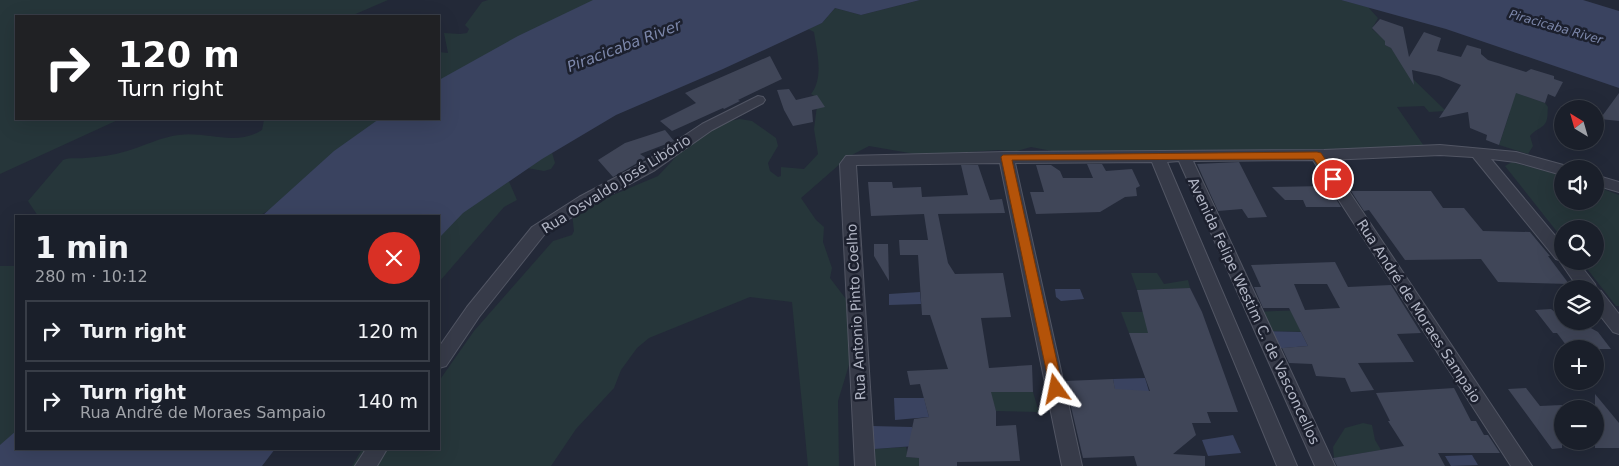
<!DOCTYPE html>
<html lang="en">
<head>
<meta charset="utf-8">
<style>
	body { margin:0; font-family:"DejaVu Sans",sans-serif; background:#272c36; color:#f1f3f6; height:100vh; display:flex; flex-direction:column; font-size:19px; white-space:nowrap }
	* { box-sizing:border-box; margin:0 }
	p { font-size:16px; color:#9fa2a8 }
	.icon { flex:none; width:28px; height:28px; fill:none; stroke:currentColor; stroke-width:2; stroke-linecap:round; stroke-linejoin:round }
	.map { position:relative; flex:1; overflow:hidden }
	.details { position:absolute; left:15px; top:215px; width:425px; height:235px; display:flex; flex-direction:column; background:#1a1f2a; border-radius:0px; box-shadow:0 5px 20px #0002,0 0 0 1px #383d47 }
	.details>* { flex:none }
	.hud { position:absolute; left:15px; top:15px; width:425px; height:105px; border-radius:0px; box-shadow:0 5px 20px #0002,0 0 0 1px #383d47; background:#202124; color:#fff; overflow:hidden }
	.needle { width:32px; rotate:323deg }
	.tools { position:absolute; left:1554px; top:100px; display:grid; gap:10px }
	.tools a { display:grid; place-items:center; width:50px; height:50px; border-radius:50%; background:#1a1f2a; box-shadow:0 5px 20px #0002,0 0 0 1px #383d47; font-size:25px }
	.pin { position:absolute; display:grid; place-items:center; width:42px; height:42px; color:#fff; margin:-21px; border:2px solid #fff; border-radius:50%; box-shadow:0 1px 5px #0007 }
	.me { position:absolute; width:55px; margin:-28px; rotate:348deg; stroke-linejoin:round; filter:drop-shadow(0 0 4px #0008) }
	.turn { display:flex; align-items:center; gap:18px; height:105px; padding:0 20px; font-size:22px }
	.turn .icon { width:65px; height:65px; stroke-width:2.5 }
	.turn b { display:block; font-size:35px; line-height:42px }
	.round { display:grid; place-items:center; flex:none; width:52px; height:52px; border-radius:26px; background:#272c36 }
	.head { display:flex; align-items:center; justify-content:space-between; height:85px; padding:0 20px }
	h1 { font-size:30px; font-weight:600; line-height:38px }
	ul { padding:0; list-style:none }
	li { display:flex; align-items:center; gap:15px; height:62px; margin:0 10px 8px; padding:0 10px; border:2px solid #383d47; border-radius:0px }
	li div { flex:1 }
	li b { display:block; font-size:19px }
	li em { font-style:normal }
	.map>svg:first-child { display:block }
	.green { fill:#26363a }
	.water { fill:#3a4360 }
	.building { fill:#404658; fill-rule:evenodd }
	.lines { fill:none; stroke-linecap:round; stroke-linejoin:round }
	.minor-casing { stroke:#525664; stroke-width:2 }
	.minor { fill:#373b49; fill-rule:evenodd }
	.route { fill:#b45309; stroke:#753606 }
	.labels { text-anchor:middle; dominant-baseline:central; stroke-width:5; stroke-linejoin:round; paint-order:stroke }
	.far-water-label { font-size:12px; font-style:italic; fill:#7c87aa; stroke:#1c202e }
	.street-label { font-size:14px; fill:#b2b6c5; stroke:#1c202e }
	.water-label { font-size:15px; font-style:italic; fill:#7c87aa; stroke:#1c202e }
</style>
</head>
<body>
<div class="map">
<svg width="1619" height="466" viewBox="0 0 1619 466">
	<rect width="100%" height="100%" fill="#232938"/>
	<g class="green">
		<polygon points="0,0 388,0 351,16 16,16 16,119 120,119 0,174"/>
		<polygon points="488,0 658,0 439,90 439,52 448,53 444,33 460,34 467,33 469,29 465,25 482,2"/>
		<path d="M920,0H1341L1368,7L1378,18L1372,29L1379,35L1386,37L1385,45L1391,48L1413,79L1446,111L1429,112L1424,106L1397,107L1424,146L1300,150L1057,152L1031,147L1017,151L999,150L921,155L869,146L848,157L801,198L816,220L824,227L823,242L832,268L830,278L846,299L854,323L848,340L852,355L838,401L839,466H808L792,302L750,297L649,338L637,348L621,370L614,388L576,429L551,466H352L362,449H439V381L474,331L553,241L572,235L574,231L572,213L600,196L613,195L658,176L689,143L729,121L740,119L752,121L776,138L778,146L768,163L770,171L778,177L781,176V167L804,169L818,154L814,129L818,98L811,94C824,78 817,52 814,32L808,29L822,23L835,8L861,15Z"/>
		<path d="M1486,82L1545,103L1548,107C1547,113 1549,121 1543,126C1538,130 1535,130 1530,136L1533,146L1528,154L1499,145L1510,112L1497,107Z"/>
		<path d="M261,119H400L318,182L259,216H38L28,201L63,160C71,157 77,159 85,158C99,157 114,155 127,151C144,146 161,137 179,135C206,131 236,147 262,130L264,120Z"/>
		<polygon points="551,149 555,163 551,169 544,171 521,167 507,177 517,200 504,207 439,282 439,216 431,216"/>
		<polygon points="1512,162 1562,176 1562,201 1595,201 1595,186 1619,195 1619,306 1616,306 1581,261 1595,261 1595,229 1562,229 1562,238 1505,166"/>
		<polygon points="0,266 16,266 16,449 4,466 0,466"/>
		<polygon points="1131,273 1157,273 1164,284 1188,280 1190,288 1137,290"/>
		<polygon points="1306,310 1316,327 1314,332 1263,331 1253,312"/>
		<polygon points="1121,312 1165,312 1155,334 1129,333"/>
		<polygon points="989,392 1033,392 1039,412 996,411 994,405 980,404"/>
		<polygon points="1363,423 1372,425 1375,440 1381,450 1334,458 1333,447 1345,428"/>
		<polygon points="906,447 908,457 919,458 919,466 874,466 874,449"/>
	</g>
	<g class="water">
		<polygon points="593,0 920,0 861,15 835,8 822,23 723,69 616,115 542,159 463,213 439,238 439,216 262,216 334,151 379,119 439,119 439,80 518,36"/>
		<polygon points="1341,0 1583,0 1619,11 1619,88 1446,29"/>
		<polygon points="1055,289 1080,289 1084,299 1061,301 1056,297"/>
		<polygon points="920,292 921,304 889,305 889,294"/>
		<polygon points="1263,331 1301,332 1308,346 1272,349"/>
		<polygon points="1145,378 1149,391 1115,391 1113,379"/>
		<polygon points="894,398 924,398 929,417 895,420"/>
		<polygon points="872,426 912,427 915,446 874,449"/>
		<polygon points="16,431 16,449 275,449 262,466 0,466 0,445"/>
		<polygon points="1233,435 1241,453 1208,456 1202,440"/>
		<polygon points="1472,455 1478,465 1451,466 1445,456"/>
	</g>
	<g class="building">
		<polygon points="1380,19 1403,27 1409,57 1424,32 1441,38 1437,51 1461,57 1467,45 1481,49 1481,54 1488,60 1526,72 1531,69 1554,76 1554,79 1563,82 1555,97 1548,94 1545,103 1516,93 1499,145 1486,140 1487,135 1470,128 1468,112 1439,118 1461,85 1439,76 1412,70 1414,85 1391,48 1385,45 1385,41 1372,28"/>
		<polygon points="770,56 782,79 738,100 740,101 724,109 723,108 672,131 660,121 696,103 685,93"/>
		<polygon points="789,89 796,100 817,95 825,107 812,110 813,122 793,126 784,110 777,90"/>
		<polygon points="1619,93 1619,121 1600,119"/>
		<polygon points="665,130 674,141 640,154 646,158 613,177 598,160 625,143"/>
		<polygon points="1239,162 1267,217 1248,218 1242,209 1218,211 1197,164"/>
		<polygon points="1087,164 1102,164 1106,171 1132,169 1140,186 1136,188 1137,196 1125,197 1100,212 1036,214 1030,192 1044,192 1036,165 1051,165 1060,171 1063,178 1093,178"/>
		<polygon points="961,165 978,165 990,200 1002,199 1005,213 938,214 948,263 955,274 1003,273 1011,317 981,318 989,368 1032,365 1033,392 991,392 996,411 996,426 1016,425 1020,461 957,462 957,466 919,466 919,458 906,457 914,419 929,417 920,384 910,385 907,371 948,369 930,315 922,315 918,255 900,255 899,240 928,240 924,214 871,216 868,182 892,182 893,188 921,187 922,197 968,195"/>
		<polygon points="1325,186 1328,191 1331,191 1341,207 1306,207 1303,200 1285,200 1272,187"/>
		<polygon points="1351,191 1431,191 1443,208 1464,208 1483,231 1530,232 1550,256 1548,256 1569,284 1498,282 1481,259 1405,260 1369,210 1364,211"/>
		<polygon points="874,244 888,244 889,281 874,256"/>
		<path d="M1335,262L1348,287L1391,285L1421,333L1397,334L1414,362L1358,363L1374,390L1351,392L1345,378L1316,376L1312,364L1289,363L1282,348L1308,346L1289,308H1263L1254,287H1261L1251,265ZM1294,284H1327L1340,308L1305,310Z"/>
		<polygon points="1190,288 1202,312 1238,412 1207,412 1211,423 1192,423 1196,435 1173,454 1205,456 1205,466 1137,466 1134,456 1083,458 1065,381 1113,379 1115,389 1150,391 1129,333 1148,333 1137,290"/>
		<polygon points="1551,309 1562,318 1562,321 1578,321 1598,332 1611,349 1569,349 1557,333 1553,333 1535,310"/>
		<polygon points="1454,388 1471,421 1476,421 1484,435 1488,435 1500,453 1438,453 1445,466 1337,466 1333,458 1404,446 1388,421 1390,421 1376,393"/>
		<polygon points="1526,388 1540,406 1562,405 1562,448 1552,449 1508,389"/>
		<polygon points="1595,394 1619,423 1619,448 1595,448"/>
	</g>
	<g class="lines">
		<defs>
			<g id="minor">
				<polygon points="758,96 763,97 765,100 763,103 712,130 655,170 591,205 544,235 479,317 446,366 439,368 439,347 467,307 532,227 579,197 645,162 702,124"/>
				<polygon points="1440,145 1516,152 1567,166 1569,169 1562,169 1562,175 1516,162 1491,159 1562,244 1562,261 1577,261 1595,284 1597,290 1601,291 1619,314 1619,334 1613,332 1595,309 1595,289 1579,289 1559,260 1556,259 1473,157 1440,155 1328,160 1532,466 1511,466 1313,160 1193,161 1335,466 1315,466 1179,161 1167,162 1297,466 1277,466 1152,162 1015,163 1082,466 1062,466 1000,163 856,165 875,466 855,466 840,164 846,156 1006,152 1324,150"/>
				<polygon points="1595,175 1619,182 1619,192 1595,185"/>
				<polygon points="366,449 387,449 377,466 355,466"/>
			</g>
		</defs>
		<use href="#minor" class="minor-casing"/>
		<use href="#minor" class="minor"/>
	</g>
	<polygon class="route" points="1317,152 1321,153 1337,177 1338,179 1337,182 1329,182 1314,159 1012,160 1063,389 1061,393 1056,395 1051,393 1001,157 1003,155"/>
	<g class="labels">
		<g class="far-water-label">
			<text transform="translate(1556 27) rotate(16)">Piracicaba River</text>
		</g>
		<g class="street-label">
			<text transform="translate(616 184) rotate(-32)">Rua Osvaldo José Libório</text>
			<text transform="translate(1254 311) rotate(65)">Avenida Felipe Westim C. de Vasconcellos</text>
			<text transform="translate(1419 311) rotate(57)">Rua André de Moraes Sampaio</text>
			<text transform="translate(856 312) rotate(-93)">Rua Antonio Pinto Coelho</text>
		</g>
		<g class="water-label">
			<text transform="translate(624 46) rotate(-21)">Piracicaba River</text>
		</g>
	</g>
</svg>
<div class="tools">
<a><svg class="needle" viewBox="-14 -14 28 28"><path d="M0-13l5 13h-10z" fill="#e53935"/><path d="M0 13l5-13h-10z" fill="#9fa2a8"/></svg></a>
<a><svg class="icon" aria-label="sound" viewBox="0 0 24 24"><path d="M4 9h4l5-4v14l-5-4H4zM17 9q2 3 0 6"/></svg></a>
<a><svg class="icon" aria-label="search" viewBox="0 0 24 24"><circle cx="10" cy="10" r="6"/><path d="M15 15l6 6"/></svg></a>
<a><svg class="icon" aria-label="layers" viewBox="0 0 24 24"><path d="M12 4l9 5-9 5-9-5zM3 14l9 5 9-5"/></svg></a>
<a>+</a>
<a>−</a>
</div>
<div class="pin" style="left:1333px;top:179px;background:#d93025"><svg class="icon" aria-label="arrive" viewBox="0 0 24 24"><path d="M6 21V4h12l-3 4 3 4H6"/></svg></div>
<svg class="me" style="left:1056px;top:389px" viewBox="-20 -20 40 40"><path d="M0-17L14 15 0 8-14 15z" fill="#b45309" stroke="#fff" stroke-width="4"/></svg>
<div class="hud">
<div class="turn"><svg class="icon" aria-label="right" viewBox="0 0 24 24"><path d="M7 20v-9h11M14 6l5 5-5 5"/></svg><div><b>120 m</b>Turn right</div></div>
</div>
<section class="details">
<div class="head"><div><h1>1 min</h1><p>280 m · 10:12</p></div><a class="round" style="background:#d93025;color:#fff"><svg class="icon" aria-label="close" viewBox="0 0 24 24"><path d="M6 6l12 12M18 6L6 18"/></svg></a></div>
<ul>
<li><svg class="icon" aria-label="right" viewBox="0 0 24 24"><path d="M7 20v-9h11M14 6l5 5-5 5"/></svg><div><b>Turn right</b></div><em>120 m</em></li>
<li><svg class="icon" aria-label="right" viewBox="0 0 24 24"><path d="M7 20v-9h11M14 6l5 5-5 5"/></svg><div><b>Turn right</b><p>Rua André de Moraes Sampaio</p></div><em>140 m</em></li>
</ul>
</section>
</div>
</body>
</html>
